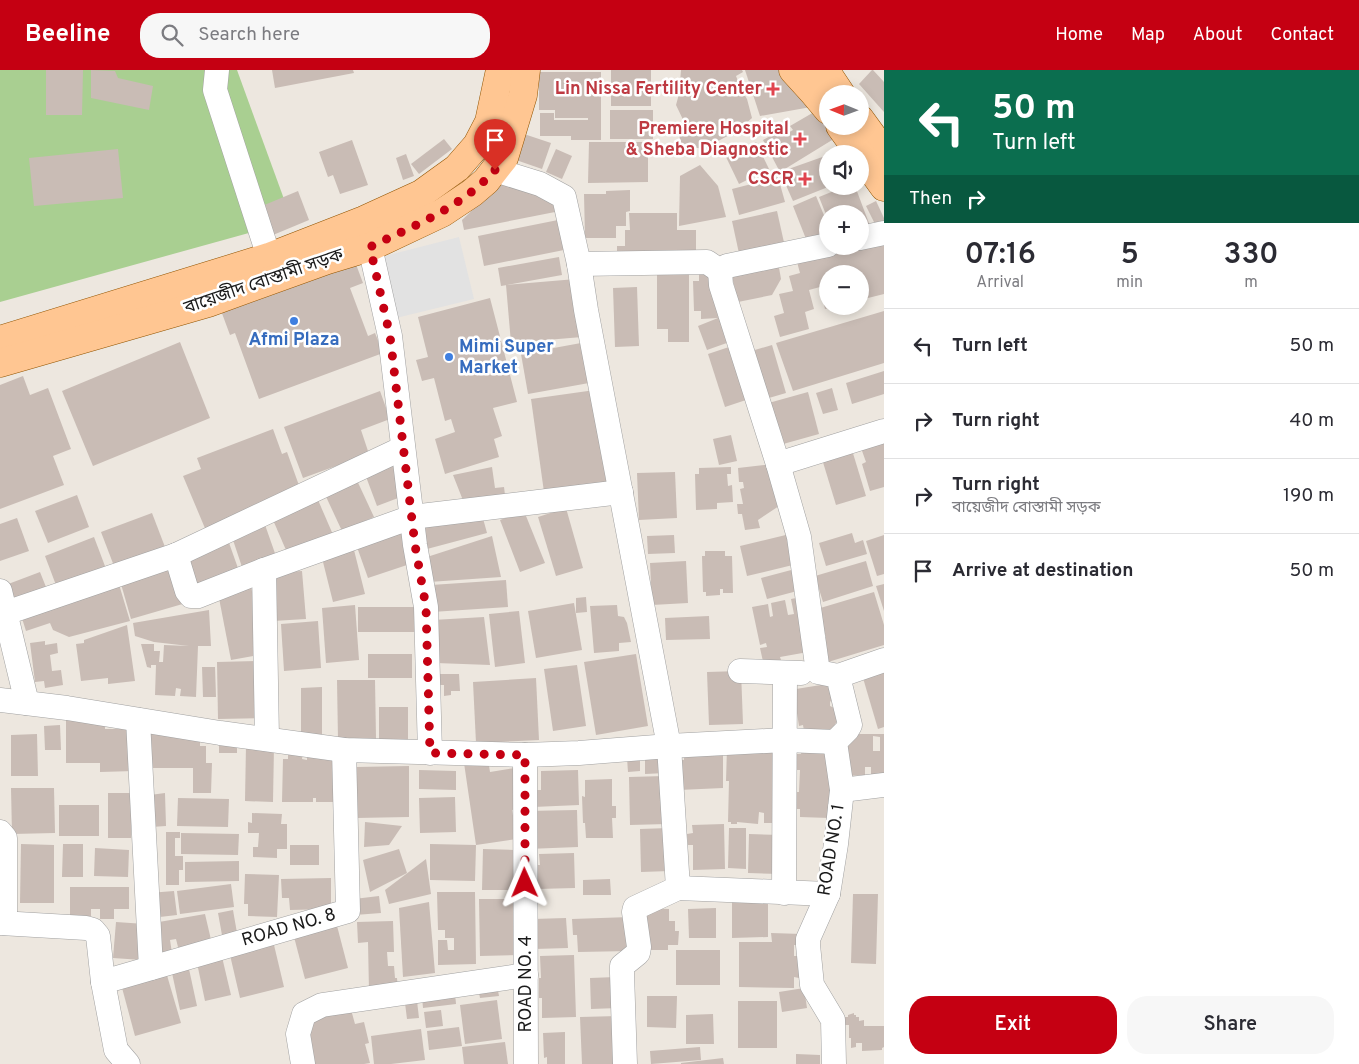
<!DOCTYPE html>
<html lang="en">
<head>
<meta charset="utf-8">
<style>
	body { margin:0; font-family:Overpass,"Noto Sans Bengali",sans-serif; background:#f7f7f7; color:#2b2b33; height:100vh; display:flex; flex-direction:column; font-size:19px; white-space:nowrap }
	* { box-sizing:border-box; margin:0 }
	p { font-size:16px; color:#7c7c81 }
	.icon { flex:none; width:28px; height:28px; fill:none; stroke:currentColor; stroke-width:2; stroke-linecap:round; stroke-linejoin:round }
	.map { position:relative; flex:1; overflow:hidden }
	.details { display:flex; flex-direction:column; background:#fff; width:475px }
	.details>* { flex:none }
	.guide { background:#0b6e4f; color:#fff; overflow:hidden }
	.needle { width:32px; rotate:271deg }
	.tools { position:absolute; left:819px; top:15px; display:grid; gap:10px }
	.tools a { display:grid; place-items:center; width:50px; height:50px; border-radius:50%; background:#fff; box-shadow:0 2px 12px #0003; font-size:25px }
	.pin { position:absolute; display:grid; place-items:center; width:42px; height:42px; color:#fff; margin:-51px -21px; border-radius:50% 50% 50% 0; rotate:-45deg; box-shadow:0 0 5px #0007 }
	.pin .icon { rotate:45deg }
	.me { position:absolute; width:55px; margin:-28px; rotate:359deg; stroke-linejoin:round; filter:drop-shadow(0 0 4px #0008) }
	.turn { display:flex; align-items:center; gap:18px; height:105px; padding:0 25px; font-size:22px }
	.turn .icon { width:65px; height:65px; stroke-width:2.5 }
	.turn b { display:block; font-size:35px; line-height:42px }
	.then { display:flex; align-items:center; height:48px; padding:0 25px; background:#0003; gap:10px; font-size:19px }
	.eta { display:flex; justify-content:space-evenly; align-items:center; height:85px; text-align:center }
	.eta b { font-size:30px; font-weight:600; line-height:35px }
	.button { display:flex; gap:10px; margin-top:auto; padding:10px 25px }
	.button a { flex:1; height:58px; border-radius:20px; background:#c50012; color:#fff; font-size:20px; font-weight:600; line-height:58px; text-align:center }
	.button a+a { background:#f7f7f7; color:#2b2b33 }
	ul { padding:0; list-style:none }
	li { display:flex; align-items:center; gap:15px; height:75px; padding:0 25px; border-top:1px solid #e1e1e2 }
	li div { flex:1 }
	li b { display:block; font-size:19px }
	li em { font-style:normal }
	header { display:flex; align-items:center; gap:30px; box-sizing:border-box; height:70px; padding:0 25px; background:#c50012; color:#fff }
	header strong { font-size:24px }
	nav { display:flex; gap:28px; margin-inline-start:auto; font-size:18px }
	.search { width:350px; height:45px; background:#f7f7f7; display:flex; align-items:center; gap:12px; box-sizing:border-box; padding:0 18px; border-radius:20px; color:#7c7c81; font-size:19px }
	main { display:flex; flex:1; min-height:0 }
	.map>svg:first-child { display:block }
	.forest { fill:#a9cf91 }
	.parking { fill:#e2e2e2 }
	.building { fill:#c9bcb5; fill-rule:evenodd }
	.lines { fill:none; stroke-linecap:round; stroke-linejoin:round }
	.minor-casing { stroke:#a1a1a1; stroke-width:25 }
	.major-casing { stroke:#915400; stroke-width:29 }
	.minor { stroke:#fff; stroke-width:24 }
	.major { stroke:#ffc692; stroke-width:28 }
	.route { stroke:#c50012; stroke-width:9; stroke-dasharray:0 16.2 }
	.health-dot { fill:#e0444e; stroke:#fff; stroke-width:2 }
	.shop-dot { fill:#3f7fe0; stroke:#fff; stroke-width:2 }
	.labels { text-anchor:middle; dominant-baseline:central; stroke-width:5; stroke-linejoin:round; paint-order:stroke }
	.health-label { font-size:18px; font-weight:bold; fill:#be3a42; stroke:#fff; text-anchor:end }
	.street-label { font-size:18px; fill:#1a1a1a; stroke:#fff }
	.shop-label { font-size:18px; font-weight:bold; fill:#366cbe; stroke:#fff }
</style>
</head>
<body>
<header>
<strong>Beeline</strong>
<div class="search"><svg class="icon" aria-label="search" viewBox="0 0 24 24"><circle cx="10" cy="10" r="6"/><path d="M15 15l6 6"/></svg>Search here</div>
<nav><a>Home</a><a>Map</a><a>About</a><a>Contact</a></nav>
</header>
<main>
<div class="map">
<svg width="884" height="994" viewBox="0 0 884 994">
	<rect width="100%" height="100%" fill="#ede7df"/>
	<polygon class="forest" points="0,0 237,0 292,151 0,232"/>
	<polygon class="parking" points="459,167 474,229 392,249 377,188"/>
	<g class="building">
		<polygon points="46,0 83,0 82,45 46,45"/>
		<polygon points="91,0 115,1 118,8 153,16 149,40 91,28"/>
		<polygon points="272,0 353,0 354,3 275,18"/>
		<rect x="611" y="0" width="40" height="36"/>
		<polygon points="681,0 742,0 743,2 736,6 741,19 747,29 752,48 737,61 703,79 682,75 678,62 687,58 676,35 679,24"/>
		<polygon points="745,0 781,0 811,37 760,46"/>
		<polygon points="872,0 873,0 884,12 884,42 859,14"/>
		<polygon points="539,2 601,2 601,70 571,70 571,66 540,66 540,43 554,43 554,50 588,50 588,48 555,48 555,40 539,40"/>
		<polygon points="821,38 837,67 780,102 763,70 783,59 786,64 793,60 790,56"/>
		<rect x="610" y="40" width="43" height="29"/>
		<polygon points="524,64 551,73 542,99 516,90"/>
		<polygon points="444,69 452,79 419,104 411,94"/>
		<polygon points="352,70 368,115 340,124 333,105 328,107 319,82"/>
		<polygon points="589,72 648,72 648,112 588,113"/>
		<polygon points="756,72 769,99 739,114 726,87"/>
		<polygon points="118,79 123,128 34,136 29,88"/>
		<polygon points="556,79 572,86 562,109 546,102"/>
		<polygon points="406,84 414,106 403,110 396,88"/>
		<polygon points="828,85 828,117 793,131 780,102"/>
		<polygon points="700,95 718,116 726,147 679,156 680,106"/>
		<polygon points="778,107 785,132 739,145 732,119"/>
		<polygon points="503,111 553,132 555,142 464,160 462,150"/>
		<polygon points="846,116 855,116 870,156 860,160 860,144 828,144 827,147 819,127"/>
		<polygon points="630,120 630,141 626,142 626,156 616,156 616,168 585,168 584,124 606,124 606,121"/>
		<polygon points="298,121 309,150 273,165 262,136"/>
		<polygon points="816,126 828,155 828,166 808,174 793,136"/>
		<polygon points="876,131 884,148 884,154 877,158 866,136"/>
		<polygon points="777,141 785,177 740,188 732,151"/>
		<polygon points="629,143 677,143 677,160 696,160 696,190 617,191 617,176 625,176 625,160 630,160"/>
		<polygon points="563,149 569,179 484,196 478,166"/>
		<polygon points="884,169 884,224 860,230 860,204 828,204 828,236 833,237 825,239 820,217 809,220 814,239 805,242 809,259 780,267 774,246 784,243 779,224 793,221 789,206 800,203 797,192"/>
		<polygon points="559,187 562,205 501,216 498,198"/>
		<polygon points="354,189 363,213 350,218 368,266 375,263 383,283 259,329 235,263 230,265 220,238"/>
		<polygon points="778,192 781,209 772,225 738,232 731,202"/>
		<polygon points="699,202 716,202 718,248 701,249 701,241 694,241 693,211 699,211"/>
		<polygon points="657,203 689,203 689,272 668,272 668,259 657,259"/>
		<polygon points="576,209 582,267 511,273 506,215"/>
		<polygon points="637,217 639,276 615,277 613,218"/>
		<polygon points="490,228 517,332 493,338 502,366 494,369 499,387 445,404 435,369 455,362 451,349 445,351 434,308 422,311 416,290 428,287 418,247"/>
		<polygon points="884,241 884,293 793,321 776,273"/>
		<polygon points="728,244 738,269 707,280 698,256"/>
		<polygon points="180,272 210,348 93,396 62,321"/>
		<polygon points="581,273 589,313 528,324 521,284"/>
		<polygon points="735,275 752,328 725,337 708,284"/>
		<polygon points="772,275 786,323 762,330 748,282"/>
		<polygon points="884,301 884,324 852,334 846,313"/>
		<polygon points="23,306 30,325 48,318 71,379 53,386 64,415 0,439 0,315"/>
		<polygon points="832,318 838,340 823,344 816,323"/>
		<polygon points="595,320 609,413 544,422 531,329"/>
		<polygon points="380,321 390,349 361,360 369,384 303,408 284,357"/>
		<polygon points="808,322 819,364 776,376 765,334"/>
		<polygon points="273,359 282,384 287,382 301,421 207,463 183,406 201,399 197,388"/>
		<polygon points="731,365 737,391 719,395 713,369"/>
		<polygon points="884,366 884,417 870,421 862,394 866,392 861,378"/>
		<polygon points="852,380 866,426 836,435 822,389"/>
		<polygon points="394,393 406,425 377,436 365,404"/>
		<polygon points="774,394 780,435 776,438 758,450 760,458 745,460 742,444 738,444 737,434 743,434 740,419 744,418 743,412 739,412 738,398"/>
		<polygon points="492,397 495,418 504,417 506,433 466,438 453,405"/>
		<polygon points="731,397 731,404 727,404 728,416 732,415 733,432 717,433 717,439 696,440 695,404 699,404 699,398"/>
		<polygon points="675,402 677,448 639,450 637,403"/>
		<polygon points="354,404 374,447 342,461 322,418"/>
		<polygon points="315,423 334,467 289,487 270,443"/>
		<polygon points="77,425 89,457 48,473 35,441"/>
		<polygon points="566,438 583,498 556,506 538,447"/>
		<polygon points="481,441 487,463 427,479 421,457"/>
		<polygon points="524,441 545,493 520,502 500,450"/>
		<polygon points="152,443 165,477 114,496 101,462"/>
		<polygon points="17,448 29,481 0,491 0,454"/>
		<polygon points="264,452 277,489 243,500 231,464"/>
		<polygon points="403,461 413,493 368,508 357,477"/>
		<polygon points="794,463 801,493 747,506 740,476"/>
		<polygon points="852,463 855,473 863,470 867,484 826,496 819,473"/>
		<polygon points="674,465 675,483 648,484 647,466"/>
		<polygon points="884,465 884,504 877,506 866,471"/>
		<polygon points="492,466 501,507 429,512 427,487"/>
		<polygon points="94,467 108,504 59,523 45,486"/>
		<polygon points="228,470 239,501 194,518 187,490"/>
		<polygon points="353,476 365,524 333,532 321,484"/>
		<polygon points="705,481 725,481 725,486 732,486 733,523 723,523 723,519 720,519 720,525 706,526 706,522 703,522 702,486 705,486"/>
		<polygon points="174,491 186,533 131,549 119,507"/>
		<polygon points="686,491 688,533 652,535 650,493"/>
		<polygon points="866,491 873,516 823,532 815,506"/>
		<polygon points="795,499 801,520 767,529 761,508"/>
		<polygon points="302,501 306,549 273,551 269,503"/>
		<polygon points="40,502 48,522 10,536 3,516"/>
		<polygon points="506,510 508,537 432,542 431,515"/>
		<polygon points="118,511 130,551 69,567 53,560 50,553 26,561 20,542"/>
		<polygon points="884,514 884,541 876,516"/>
		<polygon points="251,516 264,584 231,590 218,523"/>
		<polygon points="874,522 884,555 884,575 828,592 820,568 826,567 817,539"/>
		<polygon points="586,527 587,542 576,543 576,528"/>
		<polygon points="801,527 808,582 780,587 782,593 764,596 760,578 767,577 766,573 760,575 752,537 768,534 770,547 773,546 771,533 785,530 788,545 794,544 791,529"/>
		<polygon points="574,533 582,580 536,588 528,541"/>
		<polygon points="355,535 359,590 326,593 322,538"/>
		<polygon points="617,535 618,546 624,547 627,553 631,572 619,573 619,581 594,583 590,536"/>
		<rect x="358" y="537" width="63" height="25"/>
		<polygon points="209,540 211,576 198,576 196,627 180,626 181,619 176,618 175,626 155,625 156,595 151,595 151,598 147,597 141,574 154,574 154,581 160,581 159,592 163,592 164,575 189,576 154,572 135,566 133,553"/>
		<polygon points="519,541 525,593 495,597 489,544"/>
		<polygon points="709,546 710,569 666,570 665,548"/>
		<polygon points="484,547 490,595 436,593 433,550"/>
		<polygon points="318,551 321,598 284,601 281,554"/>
		<polygon points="127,555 135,611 108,614 108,608 81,611 76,574 84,573 84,570"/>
		<polygon points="45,571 45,575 57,573 58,583 50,585 52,601 61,600 63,615 45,618 44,611 35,612 30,573"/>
		<rect x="368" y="584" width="44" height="24"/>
		<polygon points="636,584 648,656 596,665 584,592"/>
		<polygon points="261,591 262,648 218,649 217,592"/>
		<polygon points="577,595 586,656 553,661 544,599"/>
		<polygon points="202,597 215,597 216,627 203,627"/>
		<polygon points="741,601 743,654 709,655 707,602"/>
		<polygon points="884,602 884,657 878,659 863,608"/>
		<polygon points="439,604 459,604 460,621 451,621 451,625 444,626 444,615 439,615"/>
		<polygon points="536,608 539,670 476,673 473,612"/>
		<polygon points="337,610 375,610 376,669 338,670"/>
		<polygon points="827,614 827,616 835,621 836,624 830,632 830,636 841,641 841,645 834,656 835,662 805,667 803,655 799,656 794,624 797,623 796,619"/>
		<polygon points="322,617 322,666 301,666 301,618"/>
		<rect x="379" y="637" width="29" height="38"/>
		<polygon points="66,646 105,646 105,659 133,659 134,701 100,702 100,693 66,693"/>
		<polygon points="60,655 61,680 45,680 44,656"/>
		<polygon points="37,664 38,706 11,706 11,665"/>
		<polygon points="148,664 183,664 200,668 200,676 206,676 206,693 212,693 211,723 193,723 193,698 148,698"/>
		<path d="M846,664H884V706H871V697H865V705L846,706ZM873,666L880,667V681H873Z"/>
		<rect x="219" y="671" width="18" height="12"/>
		<polygon points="246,675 274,676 273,732 245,731"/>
		<polygon points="802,675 831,675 835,698 829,748 800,747 800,739 795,739 795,722 799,722 800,700 794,700 795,684 801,684"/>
		<polygon points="723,678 723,718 679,720 678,690 684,690 684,679"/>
		<polygon points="727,678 776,679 775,753 764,753 764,743 759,742 758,754 737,752 737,754 731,754 731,752 728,752 729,711 726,711"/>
		<polygon points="307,683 338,683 334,732 316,732 316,728 313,728 313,732 282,732 283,689 288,689 288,684 303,684 302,689 307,690"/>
		<polygon points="627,688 640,688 640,701 628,702"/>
		<polygon points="665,688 666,703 645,704 645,689"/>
		<polygon points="488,689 490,702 515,698 521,738 512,740 517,769 476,775 464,693"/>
		<polygon points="409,696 409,747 356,748 356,697"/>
		<polygon points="419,700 456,701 456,720 419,719"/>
		<polygon points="578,700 579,735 533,737 536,720 541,720 541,701"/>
		<polygon points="665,706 667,754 630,755 629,707"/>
		<polygon points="612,709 612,736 616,736 616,748 612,748 613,768 586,768 585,753 583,753 582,726 585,727 585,710"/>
		<polygon points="11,718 54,718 55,763 12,764"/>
		<rect x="108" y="723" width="23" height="45"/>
		<polygon points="165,723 166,756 151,757 150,725"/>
		<polygon points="455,727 456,762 420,763 419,728"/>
		<polygon points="178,728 229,729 228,757 177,756"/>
		<rect x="59" y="735" width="40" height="31"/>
		<polygon points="577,740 578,777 527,779 526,741"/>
		<polygon points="252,743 282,744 281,754 287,754 287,779 277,779 277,788 253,787 253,777 258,777 259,763 248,763 248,752 252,753"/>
		<polygon points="365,752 402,756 389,775 364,777"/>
		<polygon points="724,754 725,799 693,800 693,775 688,775 687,764 693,763 692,755"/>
		<polygon points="669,758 670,801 641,802 640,759"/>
		<polygon points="729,758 746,758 746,799 728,798"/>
		<polygon points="166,762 180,762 180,768 175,768 175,786 183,786 183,800 179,800 179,815 166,815"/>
		<polygon points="181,763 239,764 238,785 181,784"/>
		<polygon points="749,764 782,765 780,804 748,803"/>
		<polygon points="21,774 54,775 54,833 20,833"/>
		<polygon points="63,774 83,774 83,807 62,807"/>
		<polygon points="430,774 476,775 475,811 430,810"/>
		<rect x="290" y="775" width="29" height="20"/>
		<polygon points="95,778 129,780 128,807 94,806"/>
		<polygon points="399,779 407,803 370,822 363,790"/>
		<polygon points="483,779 515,780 515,820 482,820"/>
		<polygon points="574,783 575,818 537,819 537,795 540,795 539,784"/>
		<polygon points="426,789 431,824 389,834 385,820"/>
		<polygon points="239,791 239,811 185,812 185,792"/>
		<polygon points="245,804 279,805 277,847 248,846 248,834 244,834"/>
		<polygon points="331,808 331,839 290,840 289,828 282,828 281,809"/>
		<polygon points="610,809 611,825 583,825 583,810"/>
		<polygon points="231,814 234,837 180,844 177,821"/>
		<polygon points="70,817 129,817 129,839 114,839 114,849 100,849 100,839 91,839 91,846 70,846"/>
		<polygon points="174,821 177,845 151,848 149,823"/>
		<polygon points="437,822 475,822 476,894 438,895 438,870 447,870 448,880 454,880 454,868 445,868 445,860 438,860"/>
		<polygon points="853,824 878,824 876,894 851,893"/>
		<polygon points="768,825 768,867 732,868 732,826"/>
		<polygon points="379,826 381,843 355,845 354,829"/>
		<polygon points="479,829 518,829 523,885 480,886"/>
		<polygon points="429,832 435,903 403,907 399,838"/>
		<polygon points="642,838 669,839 669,851 675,851 675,861 679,861 678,875 668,875 668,880 641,880"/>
		<polygon points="716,838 716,868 689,868 688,839"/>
		<polygon points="233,840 237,863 222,865 218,843"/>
		<polygon points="205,844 212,874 179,881 176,869 170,870 172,883 160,885 159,852"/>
		<polygon points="630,847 631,881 578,882 577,865 573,865 572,849"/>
		<polygon points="566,848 568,878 534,879 533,849"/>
		<polygon points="393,851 394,882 387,882 388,896 394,896 395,908 397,908 398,920 369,921 368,872 358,873 357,852"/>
		<polygon points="116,852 145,854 142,890 113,888"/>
		<polygon points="336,852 348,898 305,909 293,863"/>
		<polygon points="771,863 802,864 802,875 794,875 794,886 799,886 799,908 794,907 794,918 739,917 739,872 772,872"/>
		<polygon points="274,875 284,917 240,928 230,885"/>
		<rect x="676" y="880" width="44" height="35"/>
		<polygon points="574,885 576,947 542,948 542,928 539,928 539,908 541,908 540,886"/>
		<polygon points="222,887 231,925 205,931 197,893"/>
		<polygon points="189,899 197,936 180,940 172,903"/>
		<polygon points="166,902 181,953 135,966 121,914"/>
		<polygon points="616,907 618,938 591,939 590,908"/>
		<polygon points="497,915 499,926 480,928 478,917"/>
		<polygon points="804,918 807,938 782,942 779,922"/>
		<polygon points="455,923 456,934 423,938 422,927"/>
		<polygon points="647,926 677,926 676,958 647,957"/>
		<polygon points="497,930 502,969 465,974 460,935"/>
		<polygon points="417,931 419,948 407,949 405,933"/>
		<rect x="738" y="931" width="39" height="47"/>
		<polygon points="350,936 355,954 364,952 369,973 365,974 370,993 364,994 311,994 309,945"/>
		<polygon points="441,940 443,956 426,958 424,942"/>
		<polygon points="854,943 854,945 856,945 856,947 859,947 859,951 864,950 864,956 884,956 884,977 882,978 882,980 862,981 862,973 856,973 856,977 851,978 851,968 849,968 849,955 845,955 845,947 848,947 848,945"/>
		<polygon points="713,944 714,974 686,974 686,945"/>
		<polygon points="618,946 619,994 582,994 580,947"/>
		<polygon points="459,957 462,976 429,980 427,961"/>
		<polygon points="421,959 425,990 391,994 374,994 371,966"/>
		<polygon points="565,962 565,994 547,994 547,987 544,988 543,963"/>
		<polygon points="505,972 508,994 464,994 462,977"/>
		<polygon points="700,977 701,990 651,994 650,981"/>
		<polygon points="796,984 820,985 820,994 796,994"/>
		<polygon points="723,988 724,994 681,994 681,993"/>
	</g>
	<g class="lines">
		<defs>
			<g id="minor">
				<polyline points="217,0 215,20 269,187"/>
				<polyline points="495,100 540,114 564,127 579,194 586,240 669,676 678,818 635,838 634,842 639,877 638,883 622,896 622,903 625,994"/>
				<polyline points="860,168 884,163"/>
				<polyline points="370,177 390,266 415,475 426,537 430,683"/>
				<polyline points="579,194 707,192 720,201"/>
				<polyline points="720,201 721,215 778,394 799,467 818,602 838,606 850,655 847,660 835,672 842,720 836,774 828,824 808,869 808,875 812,915 833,950 834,994"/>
				<polyline points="720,201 727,196 828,175"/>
				<polyline points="778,394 884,361"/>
				<polyline points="176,485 187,521 191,526 198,526 264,500 412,447 621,422"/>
				<polyline points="264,500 267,669"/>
				<polyline points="0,521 27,633"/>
				<polyline points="0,545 176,485 403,378"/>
				<polyline points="740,601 801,603"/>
				<polyline points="838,606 884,590"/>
				<polyline points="0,630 67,638 220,663 344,680 525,685 579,683 669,676 785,670 835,672"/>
				<polyline points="138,650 151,898"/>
				<polyline points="525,685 526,994"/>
				<polyline points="842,720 884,715"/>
				<polyline points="0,762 5,768 5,853"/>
				<polyline points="678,818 828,824"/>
				<polyline points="784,823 785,603"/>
				<polyline points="0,853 86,858 93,860 98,866 103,912 116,980 128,994"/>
				<polyline points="103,912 348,841 344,680"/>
				<polyline points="303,994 298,964 304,944 322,935 526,905"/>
			</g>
			<g id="major">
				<polyline points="793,0 813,22 828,40"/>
				<polyline points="822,0 831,9 841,24"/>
				<polyline points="860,49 884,82"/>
				<polyline points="840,56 884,117"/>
				<polyline points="0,270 269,187 364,150 421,124 457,98 477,75 489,52 500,0"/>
				<polyline points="0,293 208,233 327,190 370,177 442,143 472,123 486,111 504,88 523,25 526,0"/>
			</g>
		</defs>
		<use href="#minor" class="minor-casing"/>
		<use href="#major" class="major-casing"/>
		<use href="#minor" class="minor"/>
		<use href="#major" class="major"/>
	</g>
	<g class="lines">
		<path class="route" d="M495,100C461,138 415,155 370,177L390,266L415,475L426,537L430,683L525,685V813"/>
	</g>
	<g class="health-dot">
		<path d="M770.5 11.5h5v5h5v5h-5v5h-5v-5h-5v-5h5z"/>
		<path d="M797.5 61.5h5v5h5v5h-5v5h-5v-5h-5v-5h5z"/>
		<path d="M802.5 101.5h5v5h5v5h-5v5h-5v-5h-5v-5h5z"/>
	</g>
	<g class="shop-dot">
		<circle cx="294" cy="251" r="5"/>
		<circle cx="449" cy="287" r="5"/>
	</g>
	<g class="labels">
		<g class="health-label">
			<text x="762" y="19">Lin Nissa Fertility Center</text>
			<text x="789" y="59">Premiere Hospital<tspan x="789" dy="21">&amp; Sheba Diagnostic</tspan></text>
			<text x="794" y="109">CSCR</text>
		</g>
		<g class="street-label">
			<text transform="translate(264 212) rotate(-19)">বায়েজীদ বোস্তামী সড়ক</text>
			<text transform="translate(832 780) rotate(-81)">ROAD NO. 1</text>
			<text transform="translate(289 858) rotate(-16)">ROAD NO. 8</text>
			<text transform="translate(526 914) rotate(-90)">ROAD NO. 4</text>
		</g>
		<g class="shop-label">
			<text x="294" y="270">Afmi Plaza</text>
			<text x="459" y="277" text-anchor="start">Mimi Super<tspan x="459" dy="21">Market</tspan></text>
		</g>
	</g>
</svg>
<div class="tools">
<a><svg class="needle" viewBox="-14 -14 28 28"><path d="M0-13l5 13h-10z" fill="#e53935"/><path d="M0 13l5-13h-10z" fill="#7c7c81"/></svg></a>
<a><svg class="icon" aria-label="sound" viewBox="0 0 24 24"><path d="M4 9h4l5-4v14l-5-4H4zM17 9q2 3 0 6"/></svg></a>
<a>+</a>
<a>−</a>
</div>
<div class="pin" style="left:495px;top:100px;background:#d93025"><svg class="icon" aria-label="arrive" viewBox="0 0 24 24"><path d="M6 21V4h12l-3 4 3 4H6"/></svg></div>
<svg class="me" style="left:525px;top:813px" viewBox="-20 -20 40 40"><path d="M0-17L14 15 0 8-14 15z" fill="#c50012" stroke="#fff" stroke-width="4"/></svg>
</div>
<section class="details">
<div class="guide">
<div class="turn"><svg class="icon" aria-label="left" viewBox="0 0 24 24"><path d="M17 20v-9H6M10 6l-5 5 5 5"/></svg><div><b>50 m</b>Turn left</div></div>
<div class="then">Then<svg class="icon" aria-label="right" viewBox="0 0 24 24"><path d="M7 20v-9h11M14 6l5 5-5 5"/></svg></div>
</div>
<div class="eta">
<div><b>07:16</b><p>Arrival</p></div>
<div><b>5</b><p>min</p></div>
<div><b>330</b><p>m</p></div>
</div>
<ul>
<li><svg class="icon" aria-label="left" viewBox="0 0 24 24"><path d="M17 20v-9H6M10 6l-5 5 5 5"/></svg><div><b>Turn left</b></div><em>50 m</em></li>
<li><svg class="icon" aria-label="right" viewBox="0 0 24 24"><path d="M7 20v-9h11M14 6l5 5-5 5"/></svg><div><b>Turn right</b></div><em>40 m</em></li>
<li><svg class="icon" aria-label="right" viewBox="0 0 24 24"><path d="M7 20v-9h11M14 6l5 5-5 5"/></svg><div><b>Turn right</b><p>বায়েজীদ বোস্তামী সড়ক</p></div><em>190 m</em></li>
<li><svg class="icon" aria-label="arrive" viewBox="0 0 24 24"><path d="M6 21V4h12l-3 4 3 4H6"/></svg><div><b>Arrive at destination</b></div><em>50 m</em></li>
</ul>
<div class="button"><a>Exit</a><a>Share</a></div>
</section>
</main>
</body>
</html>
